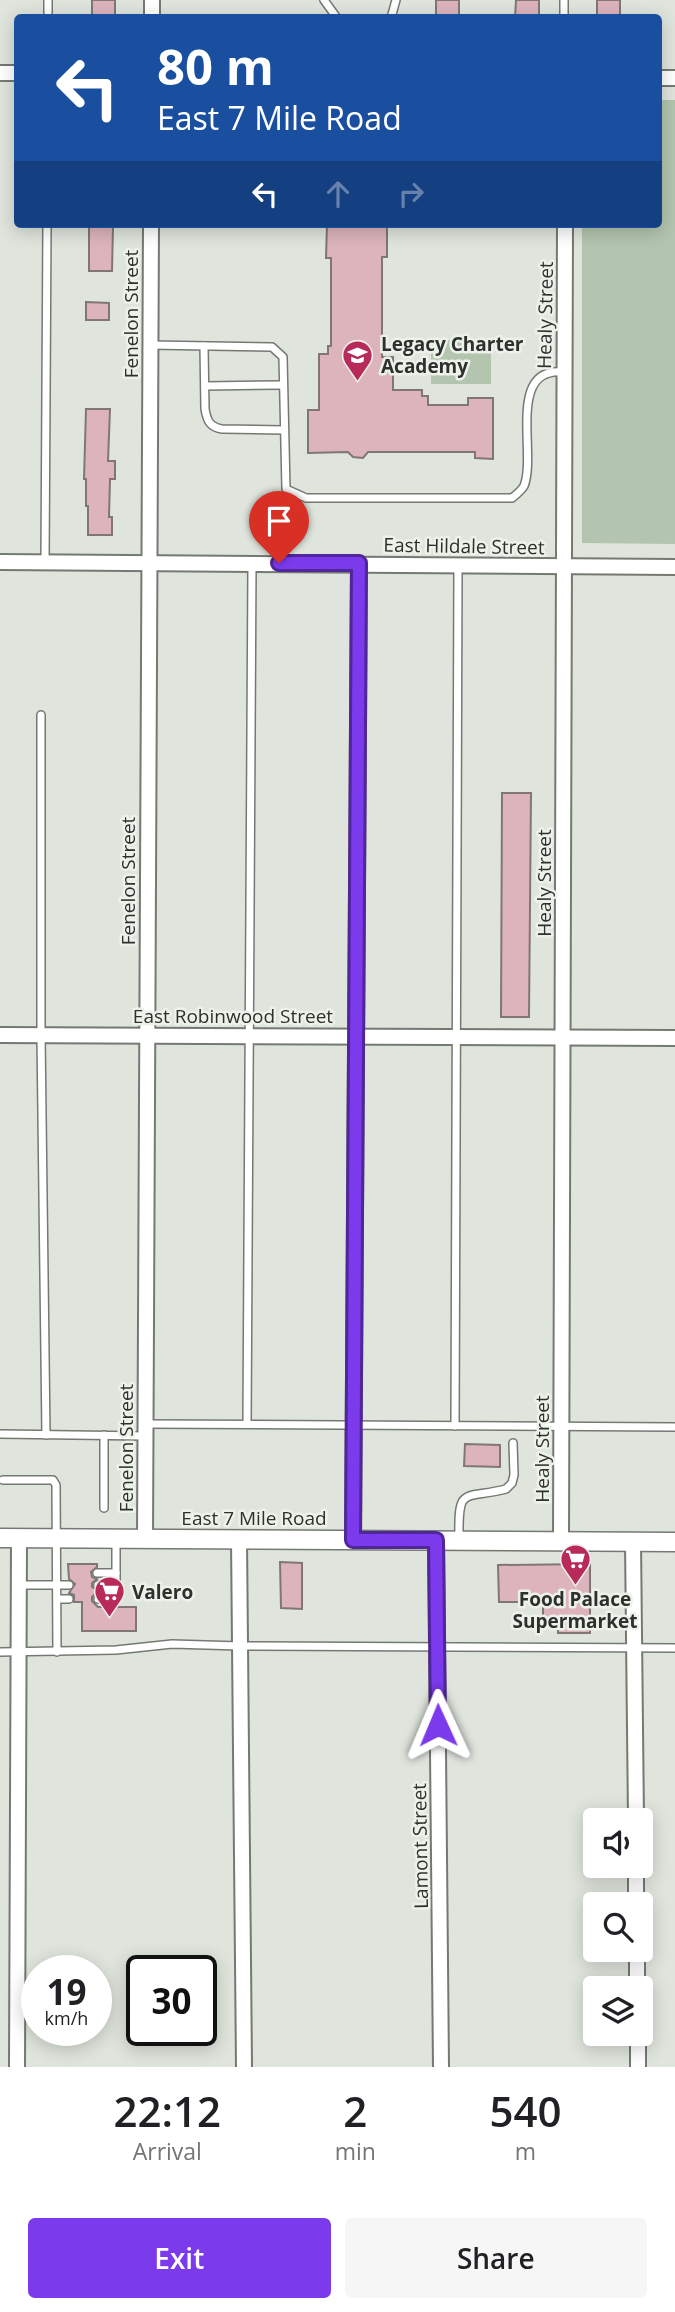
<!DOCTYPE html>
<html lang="en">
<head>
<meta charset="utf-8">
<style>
	body { margin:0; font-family:"Open Sans",sans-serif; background:#f6f6f6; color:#202124; height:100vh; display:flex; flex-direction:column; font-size:26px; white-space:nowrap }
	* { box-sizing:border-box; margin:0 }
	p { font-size:23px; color:#757577 }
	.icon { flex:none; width:38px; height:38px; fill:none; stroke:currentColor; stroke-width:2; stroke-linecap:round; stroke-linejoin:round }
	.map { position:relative; height:2067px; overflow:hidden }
	.side { display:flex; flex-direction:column; background:#fff; flex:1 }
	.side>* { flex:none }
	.banner { position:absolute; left:14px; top:14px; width:648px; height:214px; border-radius:7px; box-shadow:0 4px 18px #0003; background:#1a4fa0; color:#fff; overflow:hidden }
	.buttons { position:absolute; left:583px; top:1808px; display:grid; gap:14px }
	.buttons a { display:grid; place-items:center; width:70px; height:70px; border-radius:7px; background:#fff; box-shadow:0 4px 18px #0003; font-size:35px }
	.speed { position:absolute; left:21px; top:1955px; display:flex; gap:14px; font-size:35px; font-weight:700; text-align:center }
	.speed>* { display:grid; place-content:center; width:91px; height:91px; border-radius:50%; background:#fff; box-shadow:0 4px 18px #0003; line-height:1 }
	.speed small { font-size:18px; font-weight:400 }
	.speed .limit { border:4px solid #111; border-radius:10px; background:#fff; color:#111 }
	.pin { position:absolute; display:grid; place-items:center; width:60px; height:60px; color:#fff; margin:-72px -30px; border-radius:50% 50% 50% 0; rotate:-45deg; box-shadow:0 0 7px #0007 }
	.pin .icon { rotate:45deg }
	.me { position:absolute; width:77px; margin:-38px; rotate:359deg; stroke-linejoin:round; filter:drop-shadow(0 0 5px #0008) }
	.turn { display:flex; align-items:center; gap:24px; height:147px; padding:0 28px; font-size:32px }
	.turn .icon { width:91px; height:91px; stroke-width:2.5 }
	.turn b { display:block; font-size:49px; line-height:60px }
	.lanes { display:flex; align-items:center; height:66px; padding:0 28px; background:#0003; justify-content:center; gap:35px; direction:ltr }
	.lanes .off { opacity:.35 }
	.eta { display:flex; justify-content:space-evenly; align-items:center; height:119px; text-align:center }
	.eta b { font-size:42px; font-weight:600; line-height:49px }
	.button { display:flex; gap:14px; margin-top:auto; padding:14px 28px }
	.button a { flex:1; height:80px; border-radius:7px; background:#7c3aed; color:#fff; font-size:28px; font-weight:600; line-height:80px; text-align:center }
	.button a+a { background:#f6f6f6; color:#202124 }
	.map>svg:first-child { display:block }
	.green { fill:#b3c5ae }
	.building { fill:#ddb4bb; stroke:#807678; stroke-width:2 }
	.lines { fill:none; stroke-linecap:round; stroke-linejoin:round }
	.service-casing { stroke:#747972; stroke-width:10 }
	.minor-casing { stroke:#747972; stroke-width:18 }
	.tertiary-casing { stroke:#747972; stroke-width:21 }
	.service { stroke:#fff; stroke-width:7 }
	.minor { stroke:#fff; stroke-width:14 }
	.tertiary { stroke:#fff; stroke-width:18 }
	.route-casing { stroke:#51269a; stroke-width:18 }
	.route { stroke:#7c3aed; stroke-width:12 }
	.labels { text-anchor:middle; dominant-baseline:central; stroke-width:5; stroke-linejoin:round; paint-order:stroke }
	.street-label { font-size:19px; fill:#2e302d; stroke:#ecf2ea }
	.poi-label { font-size:19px; font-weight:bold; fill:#2e302d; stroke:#ecf2ea; text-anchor:start }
</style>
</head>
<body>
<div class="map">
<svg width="675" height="2067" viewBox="0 0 675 2067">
	<rect width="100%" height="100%" fill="#dfe5dd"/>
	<g class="green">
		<polygon points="658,100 675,100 675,544 582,543 582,224 658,224"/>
		<rect x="431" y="340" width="60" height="44"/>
	</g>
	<g class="building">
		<rect x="92" y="0" width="23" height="18"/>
		<rect x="436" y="0" width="23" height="18"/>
		<polygon points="516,0 539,0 539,18 515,18"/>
		<rect x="597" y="0" width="23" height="18"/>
		<polygon points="327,224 387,224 387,257 382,257 382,357 393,357 393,390 422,390 422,396 428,396 428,405 468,405 468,398 493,398 493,459 475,458 475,452 368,452 363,458 353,457 348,452 308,453 308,410 319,410 319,354 328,354 328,346 331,346 331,258 326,258"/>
		<polygon points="89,227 113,227 112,271 89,271"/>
		<polygon points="86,302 109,303 109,320 86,320"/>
		<polygon points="86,409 110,409 108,461 115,461 115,479 110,479 109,517 112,517 112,535 88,535 88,506 86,506 86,479 84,479"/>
		<polygon points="502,793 531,793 529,1017 501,1017"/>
		<polygon points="465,1444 500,1445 500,1467 464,1466"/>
		<polygon points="280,1562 302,1563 302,1609 281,1608"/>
		<polygon points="68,1564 97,1564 97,1567 91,1572 92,1577 97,1579 92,1583 92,1587 98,1591 92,1597 92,1601 98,1607 136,1607 136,1631 82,1631 82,1602 74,1602 74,1595 69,1593 75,1584 69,1579"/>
		<polygon points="590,1564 590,1633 558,1633 558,1626 543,1626 543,1602 499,1602 498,1565"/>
	</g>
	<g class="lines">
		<defs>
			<g id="service">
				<polyline points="48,0 48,18"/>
				<polyline points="324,0 337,18"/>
				<polyline points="391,18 396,0"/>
				<polyline points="564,18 564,0"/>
				<path d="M150,345L272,347L283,357L286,489L306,498H512C517,494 521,491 524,486C537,454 506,367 563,372"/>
				<path d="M204,346L205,409C207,421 210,427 222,429L284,430"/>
				<polyline points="205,386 283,385"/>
				<polyline points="45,562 47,224"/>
				<polyline points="41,715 41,1035 46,1435"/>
				<polyline points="146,1424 675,1427"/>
				<polyline points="247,1424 252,564"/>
				<polyline points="455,1426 458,565"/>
				<polyline points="0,1434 145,1436"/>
				<polyline points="104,1435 104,1508"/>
				<polyline points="3,1480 53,1480 56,1485 57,1652"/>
				<path d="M459,1540C458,1484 463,1500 506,1489L512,1483L514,1475L513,1443"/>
				<polyline points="97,1573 116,1573"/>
				<polyline points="19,1585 69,1585"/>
				<polyline points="98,1585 116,1585"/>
				<polyline points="57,1599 69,1599"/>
				<polyline points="98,1599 116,1599 116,1539"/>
				<polyline points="0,1652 116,1650 172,1644 240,1646 675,1648"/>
			</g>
			<g id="minor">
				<polyline points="152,18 152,0"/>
				<polyline points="0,73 18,73"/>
				<polyline points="658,78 675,78"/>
				<polyline points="0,562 675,567"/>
				<polyline points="0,1035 675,1038"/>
				<polyline points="145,1539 151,224"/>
				<polyline points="239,1539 244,2067"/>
				<polyline points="353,1540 359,563"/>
				<polyline points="436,1540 441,2067"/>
				<polyline points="561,1541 565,224"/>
				<polyline points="633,1541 636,1820"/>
				<polyline points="636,1866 636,1904"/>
				<polyline points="637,1950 637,1988"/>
				<polyline points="638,2034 638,2067"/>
				<polyline points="17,2067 19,1538"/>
			</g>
			<polyline id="tertiary" points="0,1538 675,1542"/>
		</defs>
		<use href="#service" class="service-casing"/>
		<use href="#minor" class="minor-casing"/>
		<use href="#tertiary" class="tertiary-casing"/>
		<use href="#service" class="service"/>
		<use href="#minor" class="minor"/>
		<use href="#tertiary" class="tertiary"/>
	</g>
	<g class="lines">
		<defs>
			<polyline id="route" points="279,563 359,563 353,1540 436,1540 438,1725"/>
		</defs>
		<use href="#route" class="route-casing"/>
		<use href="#route" class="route"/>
	</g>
	<defs>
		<symbol id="school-pin" viewBox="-11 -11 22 30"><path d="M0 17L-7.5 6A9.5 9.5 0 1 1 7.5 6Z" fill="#b82a5a" stroke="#ecf2ea"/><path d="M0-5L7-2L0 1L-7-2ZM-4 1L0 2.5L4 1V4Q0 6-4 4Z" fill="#fff"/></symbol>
		<symbol id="supermarket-pin" viewBox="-11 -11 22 30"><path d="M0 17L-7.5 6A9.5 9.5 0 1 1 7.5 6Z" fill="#b82a5a" stroke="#ecf2ea"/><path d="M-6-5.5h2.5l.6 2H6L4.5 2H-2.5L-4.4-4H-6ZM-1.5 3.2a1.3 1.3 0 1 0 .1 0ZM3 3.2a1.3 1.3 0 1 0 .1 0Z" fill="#fff"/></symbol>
	</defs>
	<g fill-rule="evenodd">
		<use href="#school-pin" x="340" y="338" width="35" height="47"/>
		<use href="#supermarket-pin" x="558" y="1542" width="35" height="47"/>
		<use href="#supermarket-pin" x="92" y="1574" width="35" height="47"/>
	</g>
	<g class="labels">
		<g class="street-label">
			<text transform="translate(131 314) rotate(-90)">Fenelon Street</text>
			<text transform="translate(545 315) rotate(-89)">Healy Street</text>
			<text transform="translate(464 546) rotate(1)">East Hildale Street</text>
			<text transform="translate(128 881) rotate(-90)">Fenelon Street</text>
			<text transform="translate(544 883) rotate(-90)">Healy Street</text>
			<text x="233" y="1016">East Robinwood Street</text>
			<text transform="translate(126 1448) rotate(-90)">Fenelon Street</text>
			<text transform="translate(542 1449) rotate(-90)">Healy Street</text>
			<text x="254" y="1518">East 7 Mile Road</text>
			<text transform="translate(420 1846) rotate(-91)">Lamont Street</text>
		</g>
		<g class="poi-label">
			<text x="381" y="344">Legacy Charter<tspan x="381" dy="22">Academy</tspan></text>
			<text x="132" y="1592">Valero</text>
			<text x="575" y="1599" text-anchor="middle">Food Palace<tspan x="575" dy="22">Supermarket</tspan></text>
		</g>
	</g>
</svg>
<div class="buttons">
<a><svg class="icon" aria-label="sound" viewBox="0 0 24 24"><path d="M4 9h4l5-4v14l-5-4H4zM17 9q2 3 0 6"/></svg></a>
<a><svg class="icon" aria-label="search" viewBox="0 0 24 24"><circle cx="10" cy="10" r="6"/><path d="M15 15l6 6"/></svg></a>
<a><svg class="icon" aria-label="layers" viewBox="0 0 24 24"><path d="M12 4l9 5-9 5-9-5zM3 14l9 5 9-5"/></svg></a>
</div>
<div class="speed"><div>19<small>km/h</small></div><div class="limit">30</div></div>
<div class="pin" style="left:279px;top:563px;background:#d93025"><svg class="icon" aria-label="arrive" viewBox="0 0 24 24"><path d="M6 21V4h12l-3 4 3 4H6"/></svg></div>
<svg class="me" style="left:438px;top:1725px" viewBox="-20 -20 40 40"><path d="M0-17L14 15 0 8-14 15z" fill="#7c3aed" stroke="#fff" stroke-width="4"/></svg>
<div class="banner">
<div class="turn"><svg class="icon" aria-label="left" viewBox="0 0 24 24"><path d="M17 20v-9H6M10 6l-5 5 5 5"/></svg><div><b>80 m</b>East 7 Mile Road</div></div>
<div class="lanes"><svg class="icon" aria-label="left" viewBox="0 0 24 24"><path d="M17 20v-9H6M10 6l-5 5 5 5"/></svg><svg class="icon off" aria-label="ahead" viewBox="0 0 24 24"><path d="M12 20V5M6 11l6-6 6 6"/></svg><svg class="icon off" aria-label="right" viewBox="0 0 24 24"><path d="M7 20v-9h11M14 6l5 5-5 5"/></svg></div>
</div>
</div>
<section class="side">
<div class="eta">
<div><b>22:12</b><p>Arrival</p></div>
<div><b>2</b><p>min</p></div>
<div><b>540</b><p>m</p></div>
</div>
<div class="button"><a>Exit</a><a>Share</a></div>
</section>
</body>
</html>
